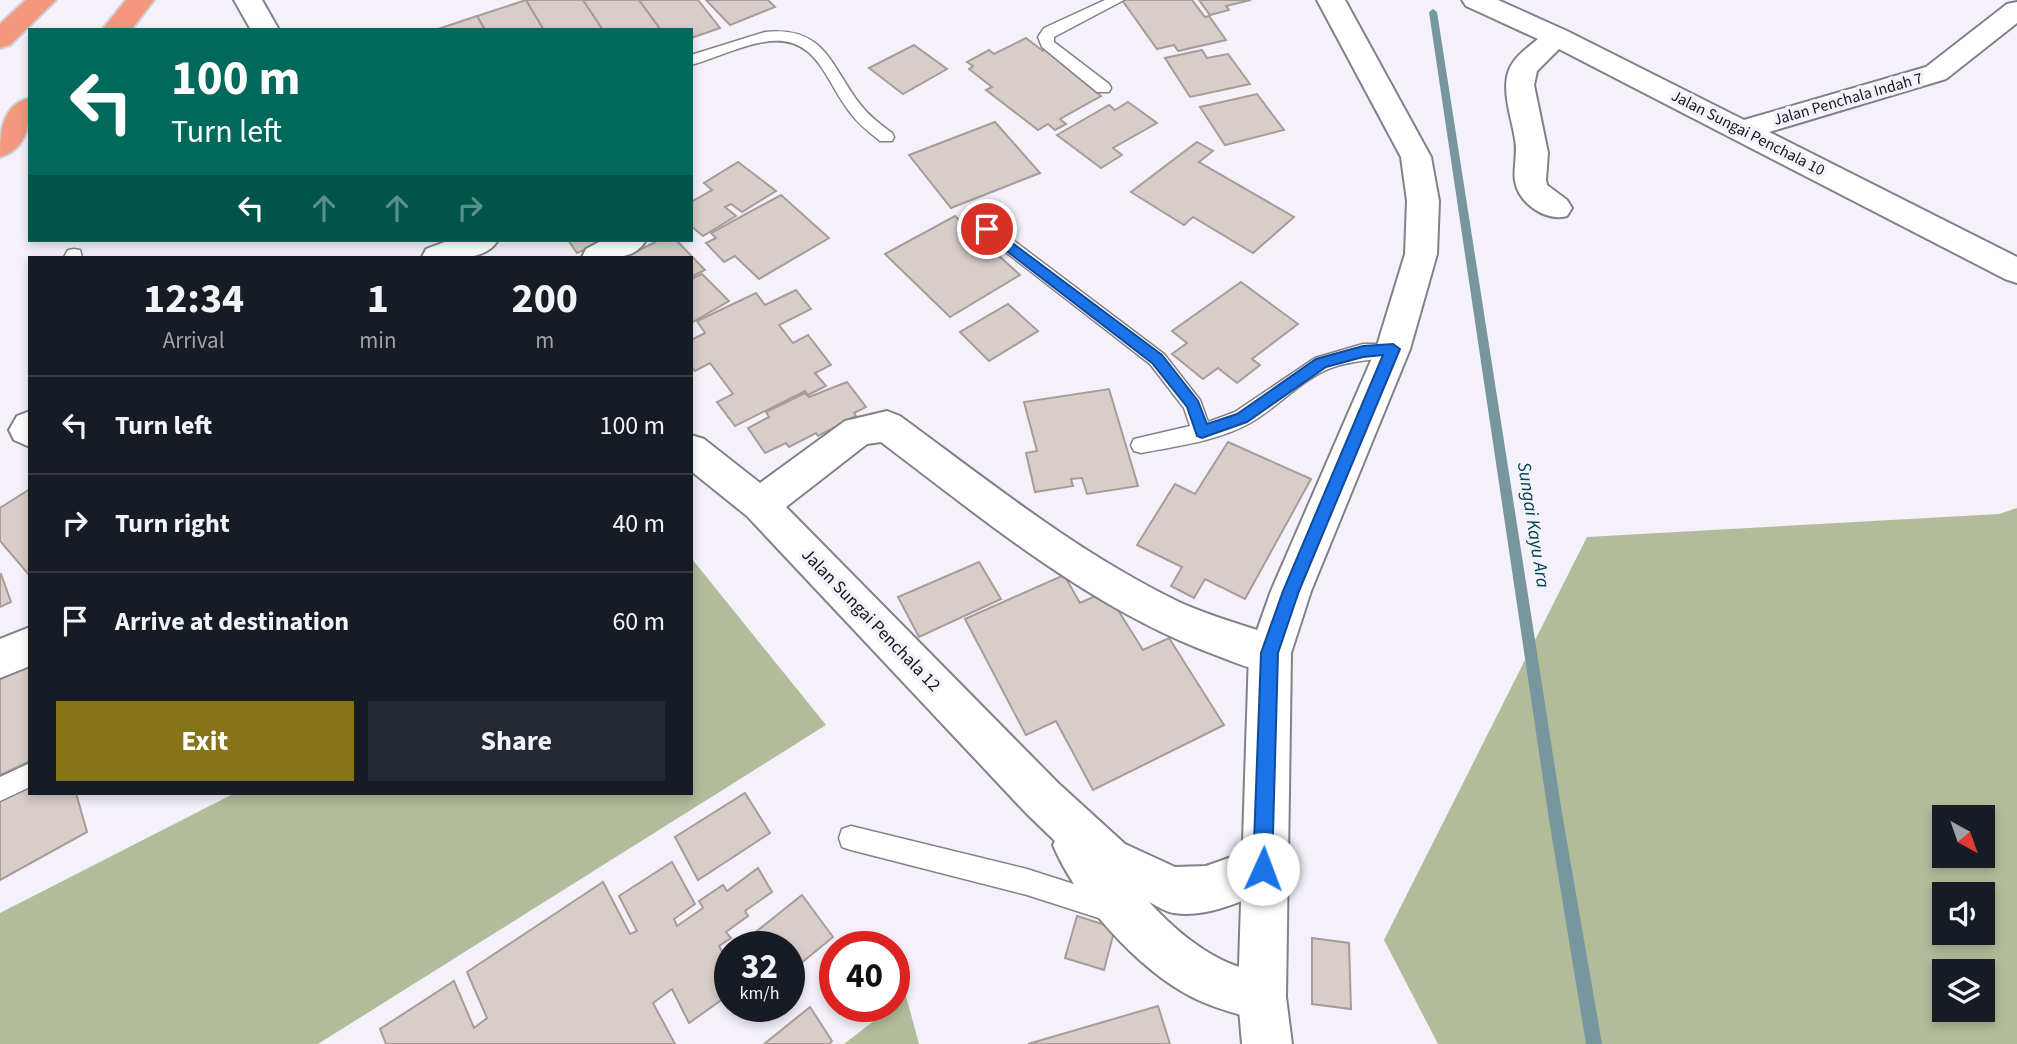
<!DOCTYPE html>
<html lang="en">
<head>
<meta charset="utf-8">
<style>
	body { margin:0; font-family:"Source Sans 3",sans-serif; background:#242831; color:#f1f3f6; height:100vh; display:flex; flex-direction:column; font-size:26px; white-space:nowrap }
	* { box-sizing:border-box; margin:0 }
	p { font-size:23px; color:#9ea1a6 }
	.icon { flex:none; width:38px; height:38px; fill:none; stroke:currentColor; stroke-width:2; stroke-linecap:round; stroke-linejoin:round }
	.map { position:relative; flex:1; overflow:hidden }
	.details { position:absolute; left:28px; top:256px; width:665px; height:539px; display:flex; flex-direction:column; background:#171b24; border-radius:0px; box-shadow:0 4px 10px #0003 }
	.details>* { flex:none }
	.banner { position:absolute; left:28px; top:28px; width:665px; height:214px; border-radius:0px; box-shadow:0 4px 10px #0003; background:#00695c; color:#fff; overflow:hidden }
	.needle { width:46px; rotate:140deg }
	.buttons { position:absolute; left:1932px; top:805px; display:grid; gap:14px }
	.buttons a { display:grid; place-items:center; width:63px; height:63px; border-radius:0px; background:#171b24; box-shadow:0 4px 10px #0003; font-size:35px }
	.speed { position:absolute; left:714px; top:931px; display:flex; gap:14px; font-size:35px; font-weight:700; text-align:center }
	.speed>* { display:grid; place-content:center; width:91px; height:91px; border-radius:50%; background:#171b24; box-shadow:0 4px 10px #0003; line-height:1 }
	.speed small { font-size:18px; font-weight:400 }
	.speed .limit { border:10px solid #d22; background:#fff; color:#111 }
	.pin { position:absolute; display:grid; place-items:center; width:60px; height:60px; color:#fff; margin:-30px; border:4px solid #fff; border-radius:50%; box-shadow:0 2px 7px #0007 }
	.me { position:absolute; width:77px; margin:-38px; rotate:2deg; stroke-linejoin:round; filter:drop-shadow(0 0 5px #0008) }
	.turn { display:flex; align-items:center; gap:24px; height:147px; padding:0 28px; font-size:32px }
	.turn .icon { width:91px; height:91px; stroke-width:2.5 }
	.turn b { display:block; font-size:49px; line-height:60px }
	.lanes { display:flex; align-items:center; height:66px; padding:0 28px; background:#0003; justify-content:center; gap:35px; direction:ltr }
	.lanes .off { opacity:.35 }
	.eta { display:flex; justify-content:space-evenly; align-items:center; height:119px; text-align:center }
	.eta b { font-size:42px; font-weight:700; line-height:49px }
	.action { display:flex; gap:14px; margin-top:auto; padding:14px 28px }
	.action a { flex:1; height:80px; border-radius:0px; background:#857518; color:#fff; font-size:28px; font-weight:700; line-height:80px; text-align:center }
	.action a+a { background:#242831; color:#f1f3f6 }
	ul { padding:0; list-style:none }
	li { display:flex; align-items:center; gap:21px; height:98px; padding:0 28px; border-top:2px solid #363941 }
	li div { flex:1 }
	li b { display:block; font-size:26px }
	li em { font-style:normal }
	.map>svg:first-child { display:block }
	.forest { fill:#b2bc9a; fill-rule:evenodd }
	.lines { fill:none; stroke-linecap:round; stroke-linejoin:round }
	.stream { fill:#78969d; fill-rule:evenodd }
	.building { fill:#d8cdc9; stroke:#a79c98; stroke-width:2 }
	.lane-casing { stroke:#83808a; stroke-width:3 }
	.street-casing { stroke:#83808a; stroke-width:4 }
	.secondary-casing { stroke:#83808a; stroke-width:4 }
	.highway-casing { stroke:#d0d0d1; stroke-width:4 }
	.lane { fill:#fff; fill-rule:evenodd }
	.street { fill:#fff; fill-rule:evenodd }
	.secondary { fill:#fff; fill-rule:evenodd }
	.highway { fill:#f3987e; fill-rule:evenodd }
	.route { fill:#1a73e8; stroke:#114b97; stroke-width:2 }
	.labels { text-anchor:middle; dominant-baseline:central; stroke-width:7; stroke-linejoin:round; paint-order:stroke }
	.far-street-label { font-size:16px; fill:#161518; stroke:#f4f1fb }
	.street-label { font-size:18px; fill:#161518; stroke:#f4f1fb }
	.water-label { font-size:19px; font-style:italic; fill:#00444e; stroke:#f4f1fb }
</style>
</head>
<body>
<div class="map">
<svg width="2017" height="1044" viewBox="0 0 2017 1044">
	<rect width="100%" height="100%" fill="#f4f1fb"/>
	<g class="forest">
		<path d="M2017,508V1044H1438L1384,940L1587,537L1999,514ZM1944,817H1983V856H1944ZM1944,894H1983V933H1944ZM1944,971H1983V1010H1944Z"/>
		<polygon points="692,559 826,725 318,1044 0,1044 0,913 235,793 691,793"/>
		<polygon points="906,996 919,1044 844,1044"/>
	</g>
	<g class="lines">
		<polygon class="stream" points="1433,9 1437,12 1562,813 1602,1044 1586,1044 1548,813 1429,12"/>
	</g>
	<g class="building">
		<polygon points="526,0 544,30 485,30 477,16"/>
		<polygon points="526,0 583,0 603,30 544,30"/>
		<polygon points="583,0 639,0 661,30 603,30"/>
		<polygon points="639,0 698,0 720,28 691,38 691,30 661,30"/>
		<polygon points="706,0 768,0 775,7 730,25"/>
		<polygon points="1122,0 1192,0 1205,17 1209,16 1226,40 1178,51 1174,45 1157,49"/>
		<polygon points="1199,0 1251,0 1226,6 1229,10 1210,15"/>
		<polygon points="477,16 485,30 435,30"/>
		<polygon points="1026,38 1043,51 1047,48 1070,65 1066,67 1101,96 1060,119 1066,124 1055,130 1048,124 1038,130 986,90 992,87 969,69 973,66 967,62 989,50 994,54"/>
		<polygon points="914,45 947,69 903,94 869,68"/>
		<polygon points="1202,50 1207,58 1228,54 1250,84 1190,97 1165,58"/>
		<polygon points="1257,94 1284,130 1225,145 1200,107"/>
		<polygon points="1128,102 1157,123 1113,148 1122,155 1101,168 1057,135 1109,105 1115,110"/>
		<polygon points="995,122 1040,173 951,208 909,155"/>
		<polygon points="1197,142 1213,151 1199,162 1294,217 1253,253 1193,217 1184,225 1131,192"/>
		<polygon points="738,162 776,191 742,212 731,204 725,207 736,216 703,236 691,226 691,202 712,190 704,183"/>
		<polygon points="781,195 829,238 759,279 735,256 724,262 706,243 716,238 711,233"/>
		<polygon points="955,216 1020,275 950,317 885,254"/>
		<polygon points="568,240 609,240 577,253"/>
		<polygon points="659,240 676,240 705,270 691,277 691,257 626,257"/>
		<polygon points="702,274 729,301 691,323 691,279"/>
		<polygon points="1241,282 1298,324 1252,359 1260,365 1237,383 1218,368 1203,379 1172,354 1187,343 1172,331"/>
		<polygon points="796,290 811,309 779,325 793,343 808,335 831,365 815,373 826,386 808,395 805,391 735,426 717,402 733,394 710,363 695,371 691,366 691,340 705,333 697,321 756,293 765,305"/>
		<polygon points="1008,304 1038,331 989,361 960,332"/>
		<polygon points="847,382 866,407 854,413 856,416 818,436 816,433 789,447 786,443 765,453 748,428 769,417 766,412 805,393 809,397"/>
		<polygon points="1109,389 1138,486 1087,494 1082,478 1071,479 1073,486 1035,492 1026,453 1037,451 1024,402"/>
		<polygon points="1228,442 1311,479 1245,599 1205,579 1194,598 1171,586 1182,567 1137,545 1175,484 1195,494"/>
		<polygon points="30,489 30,576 0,541 0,508"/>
		<polygon points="979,562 1001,599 919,637 898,597"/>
		<polygon points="1,574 11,602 0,607 0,575"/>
		<polygon points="1064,575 1080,603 1106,591 1143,650 1169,638 1224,725 1093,790 1056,721 1026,735 965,619"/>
		<polygon points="30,665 30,761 0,775 0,679"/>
		<polygon points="30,782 30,793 76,793 87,832 0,880 0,798"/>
		<polygon points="745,793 770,833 698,880 675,837"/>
		<polygon points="672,862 695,904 674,919 677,926 703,908 699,901 723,885 727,891 758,868 772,892 745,911 748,916 726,932 731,938 719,946 730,965 730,994 689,1023 672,989 653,1003 675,1044 386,1044 380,1029 454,981 474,1028 487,1018 467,972 603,882 630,934 637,931 619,896"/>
		<polygon points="802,895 833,937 789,973 789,947 737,947"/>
		<polygon points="1077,916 1115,928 1104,970 1065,958"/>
		<polygon points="1312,938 1349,943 1351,1009 1312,1004"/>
		<polygon points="1158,1006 1170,1044 1028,1044"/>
		<polygon points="810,1007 832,1041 829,1044 764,1044"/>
	</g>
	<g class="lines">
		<defs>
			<g id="lane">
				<polygon points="1105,0 1124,0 1054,37 1054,42 1109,84 1111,88 1109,92 1097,92 1042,47 1038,37 1044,28"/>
				<path d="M765,32C824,26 830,64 859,103C868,115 880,124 892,133L894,137L892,141H880C869,132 857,123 849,111C824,78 816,33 764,42C739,46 716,58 691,65V55Z"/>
				<path d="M987,223L993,225L1164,354L1200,400L1208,422L1235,412L1315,358L1363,344H1400L1402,349L1400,354C1378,361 1355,359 1331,368C1303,378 1277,408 1250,423C1218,441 1177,446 1141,453L1134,451L1131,445L1134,439L1190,426L1184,408L1150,364L981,233L978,229Z"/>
				<polygon points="74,249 80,250 82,257 64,257 68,250"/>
				<polygon points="30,763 30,787 0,801 0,777"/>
				<polygon points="851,826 1027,869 1111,896 1120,900 1124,909 1120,918 1111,922 1027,895 851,850 842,847 839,838 842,829"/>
			</g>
			<g id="street">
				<polygon points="234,0 262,0 279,30 251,30"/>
				<path d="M1462,0H1498L1567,31L1744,120L1926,67L2007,4L2017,2V23L1946,79L1769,132L2017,257V283L2005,279L1559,49L1537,71L1534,85L1548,153L1546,180L1547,185L1567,200L1572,208L1567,216C1546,222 1519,204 1515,181C1513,168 1518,153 1515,139C1512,119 1501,90 1509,70C1514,57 1527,48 1538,39L1466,6Z"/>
				<path d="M450,240H498C484,264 446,257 422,257L426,249Z"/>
				<path d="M603,240H646C633,263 605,257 582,257L586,249Z"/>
				<polygon points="30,411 30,447 14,440 9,430 17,416"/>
				<path d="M887,411L900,416C990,482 1078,553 1179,602C1214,618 1249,626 1285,640L1291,653L1285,666C1280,668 1274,672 1270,672C1257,672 1231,661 1218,656C1092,610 987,522 881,442L867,444L786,507L1058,783L1125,844L1175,867L1206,866L1263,846L1279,853L1286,869L1279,885C1249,898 1208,919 1174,913C1166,912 1157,906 1149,902C1170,925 1194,946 1222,960C1240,969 1261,972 1279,980L1286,997L1279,1014L1262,1021C1238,1014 1213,1008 1190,996C1137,968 1076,900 1053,845L1055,841L1026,813L747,516L691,471V435L704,439L760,483L845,421Z"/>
				<polygon points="30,627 30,666 0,678 0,639"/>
			</g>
			<polygon id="secondary" points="1317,0 1345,0 1431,157 1439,201 1437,254 1410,349 1311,591 1291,653 1286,997 1292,1044 1242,1044 1238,997 1249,653 1271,591 1376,349 1405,254 1407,201 1401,157"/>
			<g id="highway">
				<polygon points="26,0 56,0 10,45 0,48 0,24"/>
				<polygon points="126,0 154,0 131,30 102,30"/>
				<path d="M30,98C30,122 28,149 0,157C0,133 1,105 30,98Z"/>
			</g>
		</defs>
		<use href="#lane" class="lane-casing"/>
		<use href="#street" class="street-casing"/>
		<use href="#secondary" class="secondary-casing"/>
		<use href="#highway" class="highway-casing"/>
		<use href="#lane" class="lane"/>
		<use href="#street" class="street"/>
		<use href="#secondary" class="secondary"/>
		<use href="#highway" class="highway"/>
	</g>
	<polygon class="route" points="987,224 1162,355 1198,401 1207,424 1237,414 1316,359 1363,346 1393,344 1400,349 1299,591 1278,653 1272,869 1269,876 1263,879 1256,876 1253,869 1261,653 1283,591 1383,355 1363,357 1326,367 1247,422 1202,438 1197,436 1187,407 1152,363 982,232 980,229"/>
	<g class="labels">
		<g class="far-street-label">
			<text transform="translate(1848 99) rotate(-16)">Jalan Penchala Indah 7</text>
			<text transform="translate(1748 133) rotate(27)">Jalan Sungai Penchala 10</text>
		</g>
		<g class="street-label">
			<text transform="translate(871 620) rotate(46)">Jalan Sungai Penchala 12</text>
		</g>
		<g class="water-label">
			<text transform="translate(1533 525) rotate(81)">Sungai Kayu Ara</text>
		</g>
	</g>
</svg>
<div class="buttons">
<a><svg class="needle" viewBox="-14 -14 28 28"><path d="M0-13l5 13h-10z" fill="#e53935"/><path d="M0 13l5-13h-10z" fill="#9ea1a6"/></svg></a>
<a><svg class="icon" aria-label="sound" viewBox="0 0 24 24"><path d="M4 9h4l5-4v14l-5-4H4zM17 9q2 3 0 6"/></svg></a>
<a><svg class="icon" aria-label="layers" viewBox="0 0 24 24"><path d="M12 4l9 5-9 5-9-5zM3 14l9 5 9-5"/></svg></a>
</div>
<div class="speed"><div>32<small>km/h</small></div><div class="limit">40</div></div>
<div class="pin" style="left:987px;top:229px;background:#d93025"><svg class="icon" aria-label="arrive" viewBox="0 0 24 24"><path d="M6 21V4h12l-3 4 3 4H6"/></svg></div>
<svg class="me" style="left:1263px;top:869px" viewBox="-20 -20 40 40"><circle r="19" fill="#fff"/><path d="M0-13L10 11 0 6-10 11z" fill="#1a73e8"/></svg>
<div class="banner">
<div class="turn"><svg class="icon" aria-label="left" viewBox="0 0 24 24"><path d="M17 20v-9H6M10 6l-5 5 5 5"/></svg><div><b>100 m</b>Turn left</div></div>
<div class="lanes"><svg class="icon" aria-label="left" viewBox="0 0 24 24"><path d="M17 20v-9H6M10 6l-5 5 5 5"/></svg><svg class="icon off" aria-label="ahead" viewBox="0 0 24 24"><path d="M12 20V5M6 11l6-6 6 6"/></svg><svg class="icon off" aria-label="ahead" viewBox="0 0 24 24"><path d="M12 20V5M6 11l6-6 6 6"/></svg><svg class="icon off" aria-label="right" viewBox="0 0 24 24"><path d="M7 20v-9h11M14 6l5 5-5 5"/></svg></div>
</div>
<section class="details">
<div class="eta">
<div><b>12:34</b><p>Arrival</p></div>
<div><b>1</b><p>min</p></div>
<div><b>200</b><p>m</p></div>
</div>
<ul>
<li><svg class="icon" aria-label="left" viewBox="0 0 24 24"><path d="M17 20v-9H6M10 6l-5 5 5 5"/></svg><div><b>Turn left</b></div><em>100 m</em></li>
<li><svg class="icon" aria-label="right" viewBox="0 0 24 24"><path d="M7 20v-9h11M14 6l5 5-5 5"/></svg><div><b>Turn right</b></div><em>40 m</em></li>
<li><svg class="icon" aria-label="arrive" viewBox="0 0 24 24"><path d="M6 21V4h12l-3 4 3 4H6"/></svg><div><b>Arrive at destination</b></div><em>60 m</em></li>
</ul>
<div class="action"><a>Exit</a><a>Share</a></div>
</section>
</div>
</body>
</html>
